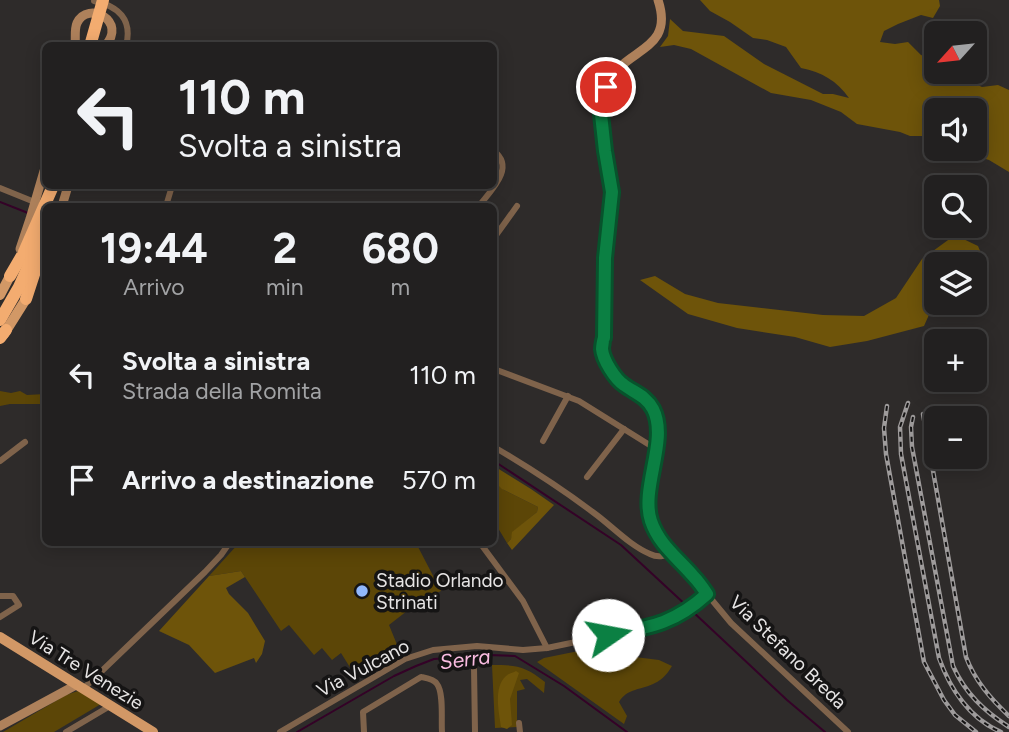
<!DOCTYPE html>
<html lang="it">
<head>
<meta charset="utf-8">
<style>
	body { margin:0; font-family:Figtree,sans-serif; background:#2e2d2d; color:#f1f3f6; height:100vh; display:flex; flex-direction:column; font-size:26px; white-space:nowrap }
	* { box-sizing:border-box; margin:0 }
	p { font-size:23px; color:#a2a3a5 }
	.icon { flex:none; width:38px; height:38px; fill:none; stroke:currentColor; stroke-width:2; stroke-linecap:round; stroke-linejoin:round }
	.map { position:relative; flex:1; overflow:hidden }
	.side { position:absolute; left:42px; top:203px; width:455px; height:343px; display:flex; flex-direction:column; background:#222020; border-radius:10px; box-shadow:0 4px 18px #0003,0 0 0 2px #3f3e3e }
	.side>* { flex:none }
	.top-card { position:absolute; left:42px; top:42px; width:455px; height:147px; border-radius:10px; box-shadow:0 4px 18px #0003,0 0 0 2px #3f3e3e; background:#222020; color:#f1f3f6; overflow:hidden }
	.needle { width:46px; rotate:243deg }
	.tools { position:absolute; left:924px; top:21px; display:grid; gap:14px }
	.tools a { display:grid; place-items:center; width:63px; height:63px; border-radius:10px; background:#222020; box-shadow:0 4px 18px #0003,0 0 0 2px #3f3e3e; font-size:35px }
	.pin { position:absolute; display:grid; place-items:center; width:60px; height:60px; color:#fff; margin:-30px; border:4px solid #fff; border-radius:50%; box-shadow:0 2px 7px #0007 }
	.me { position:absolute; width:77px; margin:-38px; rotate:78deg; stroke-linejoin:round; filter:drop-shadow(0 0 5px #0008) }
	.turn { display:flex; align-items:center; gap:24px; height:147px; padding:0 21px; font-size:32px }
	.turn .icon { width:91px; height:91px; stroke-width:2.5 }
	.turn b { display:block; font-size:49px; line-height:60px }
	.eta { display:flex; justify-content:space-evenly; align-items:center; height:119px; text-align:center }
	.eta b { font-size:42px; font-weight:700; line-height:49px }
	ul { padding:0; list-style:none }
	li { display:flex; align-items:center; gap:21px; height:105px; padding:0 21px }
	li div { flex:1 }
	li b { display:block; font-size:26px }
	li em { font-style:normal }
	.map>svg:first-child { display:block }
	.green { fill:#5c4607 }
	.forest { fill:#6e540a }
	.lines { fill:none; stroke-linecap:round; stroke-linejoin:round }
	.stream { stroke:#340227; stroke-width:2 }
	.street { stroke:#7f634b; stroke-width:6 }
	.secondary { stroke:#ae815b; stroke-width:9 }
	.primary { stroke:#d29866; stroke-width:10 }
	.highway { stroke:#f3ac70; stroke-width:12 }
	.rail-casing { stroke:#9e9b9b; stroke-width:4.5 }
	.rail { stroke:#151414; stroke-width:2; stroke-dasharray:5; stroke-linecap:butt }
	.secondary-bridge { stroke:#ae815b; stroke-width:9 }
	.highway-bridge { stroke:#f3ac70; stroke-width:12 }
	.route-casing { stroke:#07532c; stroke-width:18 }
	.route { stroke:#0b8043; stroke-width:12 }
	.poi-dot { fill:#91b8fd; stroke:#151414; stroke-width:2.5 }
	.labels { text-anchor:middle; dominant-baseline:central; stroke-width:7; stroke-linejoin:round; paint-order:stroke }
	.poi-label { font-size:19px; fill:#e7e5e5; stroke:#151414; text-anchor:start }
	.street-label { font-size:19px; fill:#e7e5e5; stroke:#151414 }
	.water-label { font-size:21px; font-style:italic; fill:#f9bbe1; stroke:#151414 }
</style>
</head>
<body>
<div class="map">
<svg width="1009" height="732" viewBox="0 0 1009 732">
	<rect width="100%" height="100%" fill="#2e2b2a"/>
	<g class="green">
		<polygon points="0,391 11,393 20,391 27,395 45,394 45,404 10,404 0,406"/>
		<polygon points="494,480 504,490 538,507 537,512 513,532 511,539 507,543 498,528 494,530"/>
		<polygon points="308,542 416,543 441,591 421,600 389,625 400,652 356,677 341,653 332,660 322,648 314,655 289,625 281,631 241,571 209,576 239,543"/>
		<path d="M623,642L632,644L634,648L632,654L635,657L659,660L672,666C668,673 662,680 655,683C642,690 627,688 619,702L627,716L624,724L537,662L544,658Z"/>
		<path d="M492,665C517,665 525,666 545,682L544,693L527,679L520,680L525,689L517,691V727L495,728Z"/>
		<polygon points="78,691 101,704 54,732 3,732 66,695"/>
	</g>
	<g class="forest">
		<path d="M700,0H939L940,6L933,18L921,15L898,24L884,31L880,42L895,44L908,42L921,55L936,60V72H956L963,78L982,87L998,85L1009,90V172L989,160L954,149H975V110H936V140L929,136H910L900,132L857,124L841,112L811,100L771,93L691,49L674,45L660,47L668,36L670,19L683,31L724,36L764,64L823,94H833L849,98C837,81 822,72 801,68L786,47L767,40L753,38L730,22L710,11Z"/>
		<polygon points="955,235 978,246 988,270 975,274 975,264 936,264 936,299 924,326 867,341 830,347 795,337 737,328 688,314 640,280 655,276 685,294 718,303 823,315 864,316 896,298 922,259"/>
		<polygon points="494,466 531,489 554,505 512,550 507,543 511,539 512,532 537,512 538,507 502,489 494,481"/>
		<polygon points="241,571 245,577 226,588 229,594 248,613 265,641 262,654 256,663 254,658 215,673 189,645 159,631 209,576"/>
		<path d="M516,671L519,673L510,699L512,725L507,729L501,727C499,712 493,688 506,676C509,673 513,673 516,671Z"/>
	</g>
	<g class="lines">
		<g class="stream">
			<polyline points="0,202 28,213"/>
			<polyline points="494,461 621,545 688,607"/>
			<polyline points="692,611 787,700 825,732"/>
			<polyline points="297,732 394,676 416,666 434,659 489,655 515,656 564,686 627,732"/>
		</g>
		<g class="street">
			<path d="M94,1C118,6 133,19 126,46"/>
			<polyline points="0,188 37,203"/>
			<polyline points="166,206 172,186"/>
			<path d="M479,206C490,191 516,168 494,151"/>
			<polyline points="494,238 517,206"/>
			<polyline points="494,369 579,401 656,449"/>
			<polyline points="543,441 568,396"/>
			<path d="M494,447C528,467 562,489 594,513C612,526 629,545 650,554C658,558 663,556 671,554"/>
			<polyline points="0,461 25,442"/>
			<polyline points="587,477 624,429"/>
			<polyline points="483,547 523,601 547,648"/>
			<polyline points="0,596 13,596 19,605 0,617"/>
			<polyline points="474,667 475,732"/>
			<polyline points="83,689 205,572 221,555 230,542"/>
			<polyline points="519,723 520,732"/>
			<polyline points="66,732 110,706"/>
			<path d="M280,732L405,659L433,650L477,646L523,650L547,648L657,625C676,619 692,607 707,594L731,623L848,732"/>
			<path d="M364,732L363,712L421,677C426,678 434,679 437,684C444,693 441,720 442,732"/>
		</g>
		<g class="secondary">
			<path d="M658,0C676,54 620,47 606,88C598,113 604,142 608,168C609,176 612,185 611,194C611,215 606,237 605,258C604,285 604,312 604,338C603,339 602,348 602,349C603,360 615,379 624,385C635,393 646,396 653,409C669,440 641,488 651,521C659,545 679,559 694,577C699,582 703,588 707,594"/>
			<path d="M75,46C76,38 74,30 77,23C88,0 128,21 105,46"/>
			<polyline points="62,206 68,186"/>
			<polyline points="0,726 76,685"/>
		</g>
		<g class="primary">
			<polyline points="0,295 10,276"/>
			<polyline points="4,334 26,299"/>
			<polyline points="0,637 153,732"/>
		</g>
		<g class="highway">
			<polyline points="10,276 24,252"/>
			<polyline points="26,299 40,256"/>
			<polyline points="0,320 19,287 33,256 45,214"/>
			<polyline points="0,338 6,330"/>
		</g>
		<defs>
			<g id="rail">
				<path d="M908,403L900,427L901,454L939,658C950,689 970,719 1001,732"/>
				<polyline points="887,406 884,428 886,454 924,662 944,700 955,715 976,732"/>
				<path d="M923,414L966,657C975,681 991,699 1009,716"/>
				<path d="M913,417L911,427L912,447L953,666C965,693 984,711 1009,727"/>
			</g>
		</defs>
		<use href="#rail" class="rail-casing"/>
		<use href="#rail" class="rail"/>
		<polyline class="secondary-bridge" points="20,249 30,219 44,171"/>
		<g class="highway-bridge">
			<polyline points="90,46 103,0"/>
			<polyline points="24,252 53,186"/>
		</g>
	</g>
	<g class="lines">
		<defs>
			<path id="route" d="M606,87L601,114L605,151L612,192L605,258L604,338C603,339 602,348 602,349C603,360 615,379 624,385C635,393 646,396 653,409C669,440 640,488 651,521C659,545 679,559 694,577C699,582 703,588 707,594C674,624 650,627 608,635"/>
		</defs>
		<use href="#route" class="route-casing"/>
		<use href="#route" class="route"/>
	</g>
	<circle class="poi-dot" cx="362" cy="591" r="7"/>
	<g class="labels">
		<g class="poi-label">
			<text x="376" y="580">Stadio Orlando<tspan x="376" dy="22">Strinati</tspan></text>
		</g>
		<g class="street-label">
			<text transform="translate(788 652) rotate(44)">Via Stefano Breda</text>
			<text transform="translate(363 668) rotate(-28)">Via Vulcano</text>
			<text transform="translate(86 670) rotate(32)">Via Tre Venezie</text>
		</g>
		<g class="water-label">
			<text transform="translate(465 659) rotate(-7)">Serra</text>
		</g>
	</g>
</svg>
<div class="tools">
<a><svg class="needle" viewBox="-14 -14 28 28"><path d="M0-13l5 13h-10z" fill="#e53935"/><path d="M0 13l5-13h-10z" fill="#a2a3a5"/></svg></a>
<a><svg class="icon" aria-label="sound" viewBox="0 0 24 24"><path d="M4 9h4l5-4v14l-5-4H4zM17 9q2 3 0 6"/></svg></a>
<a><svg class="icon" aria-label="search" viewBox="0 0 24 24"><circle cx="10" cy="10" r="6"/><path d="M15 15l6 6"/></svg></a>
<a><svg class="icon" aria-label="layers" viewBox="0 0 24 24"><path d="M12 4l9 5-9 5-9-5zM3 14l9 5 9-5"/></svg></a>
<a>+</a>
<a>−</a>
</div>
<div class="pin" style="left:606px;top:87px;background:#d93025"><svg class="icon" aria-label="arrive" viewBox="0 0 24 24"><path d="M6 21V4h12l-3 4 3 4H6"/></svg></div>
<svg class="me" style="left:608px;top:635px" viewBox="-20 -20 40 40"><circle r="19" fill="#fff"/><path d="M0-13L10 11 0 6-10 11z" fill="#0b8043"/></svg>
<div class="top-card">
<div class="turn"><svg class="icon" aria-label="left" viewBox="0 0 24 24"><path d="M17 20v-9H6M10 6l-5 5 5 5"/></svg><div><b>110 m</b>Svolta a sinistra</div></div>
</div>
<section class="side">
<div class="eta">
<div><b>19:44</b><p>Arrivo</p></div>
<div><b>2</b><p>min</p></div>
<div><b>680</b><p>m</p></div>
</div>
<ul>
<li><svg class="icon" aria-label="left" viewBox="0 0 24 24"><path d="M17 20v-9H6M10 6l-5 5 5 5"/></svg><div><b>Svolta a sinistra</b><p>Strada della Romita</p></div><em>110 m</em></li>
<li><svg class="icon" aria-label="arrive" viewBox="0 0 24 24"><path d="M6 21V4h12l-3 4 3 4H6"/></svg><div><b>Arrivo a destinazione</b></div><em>570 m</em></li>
</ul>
</section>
</div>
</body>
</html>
